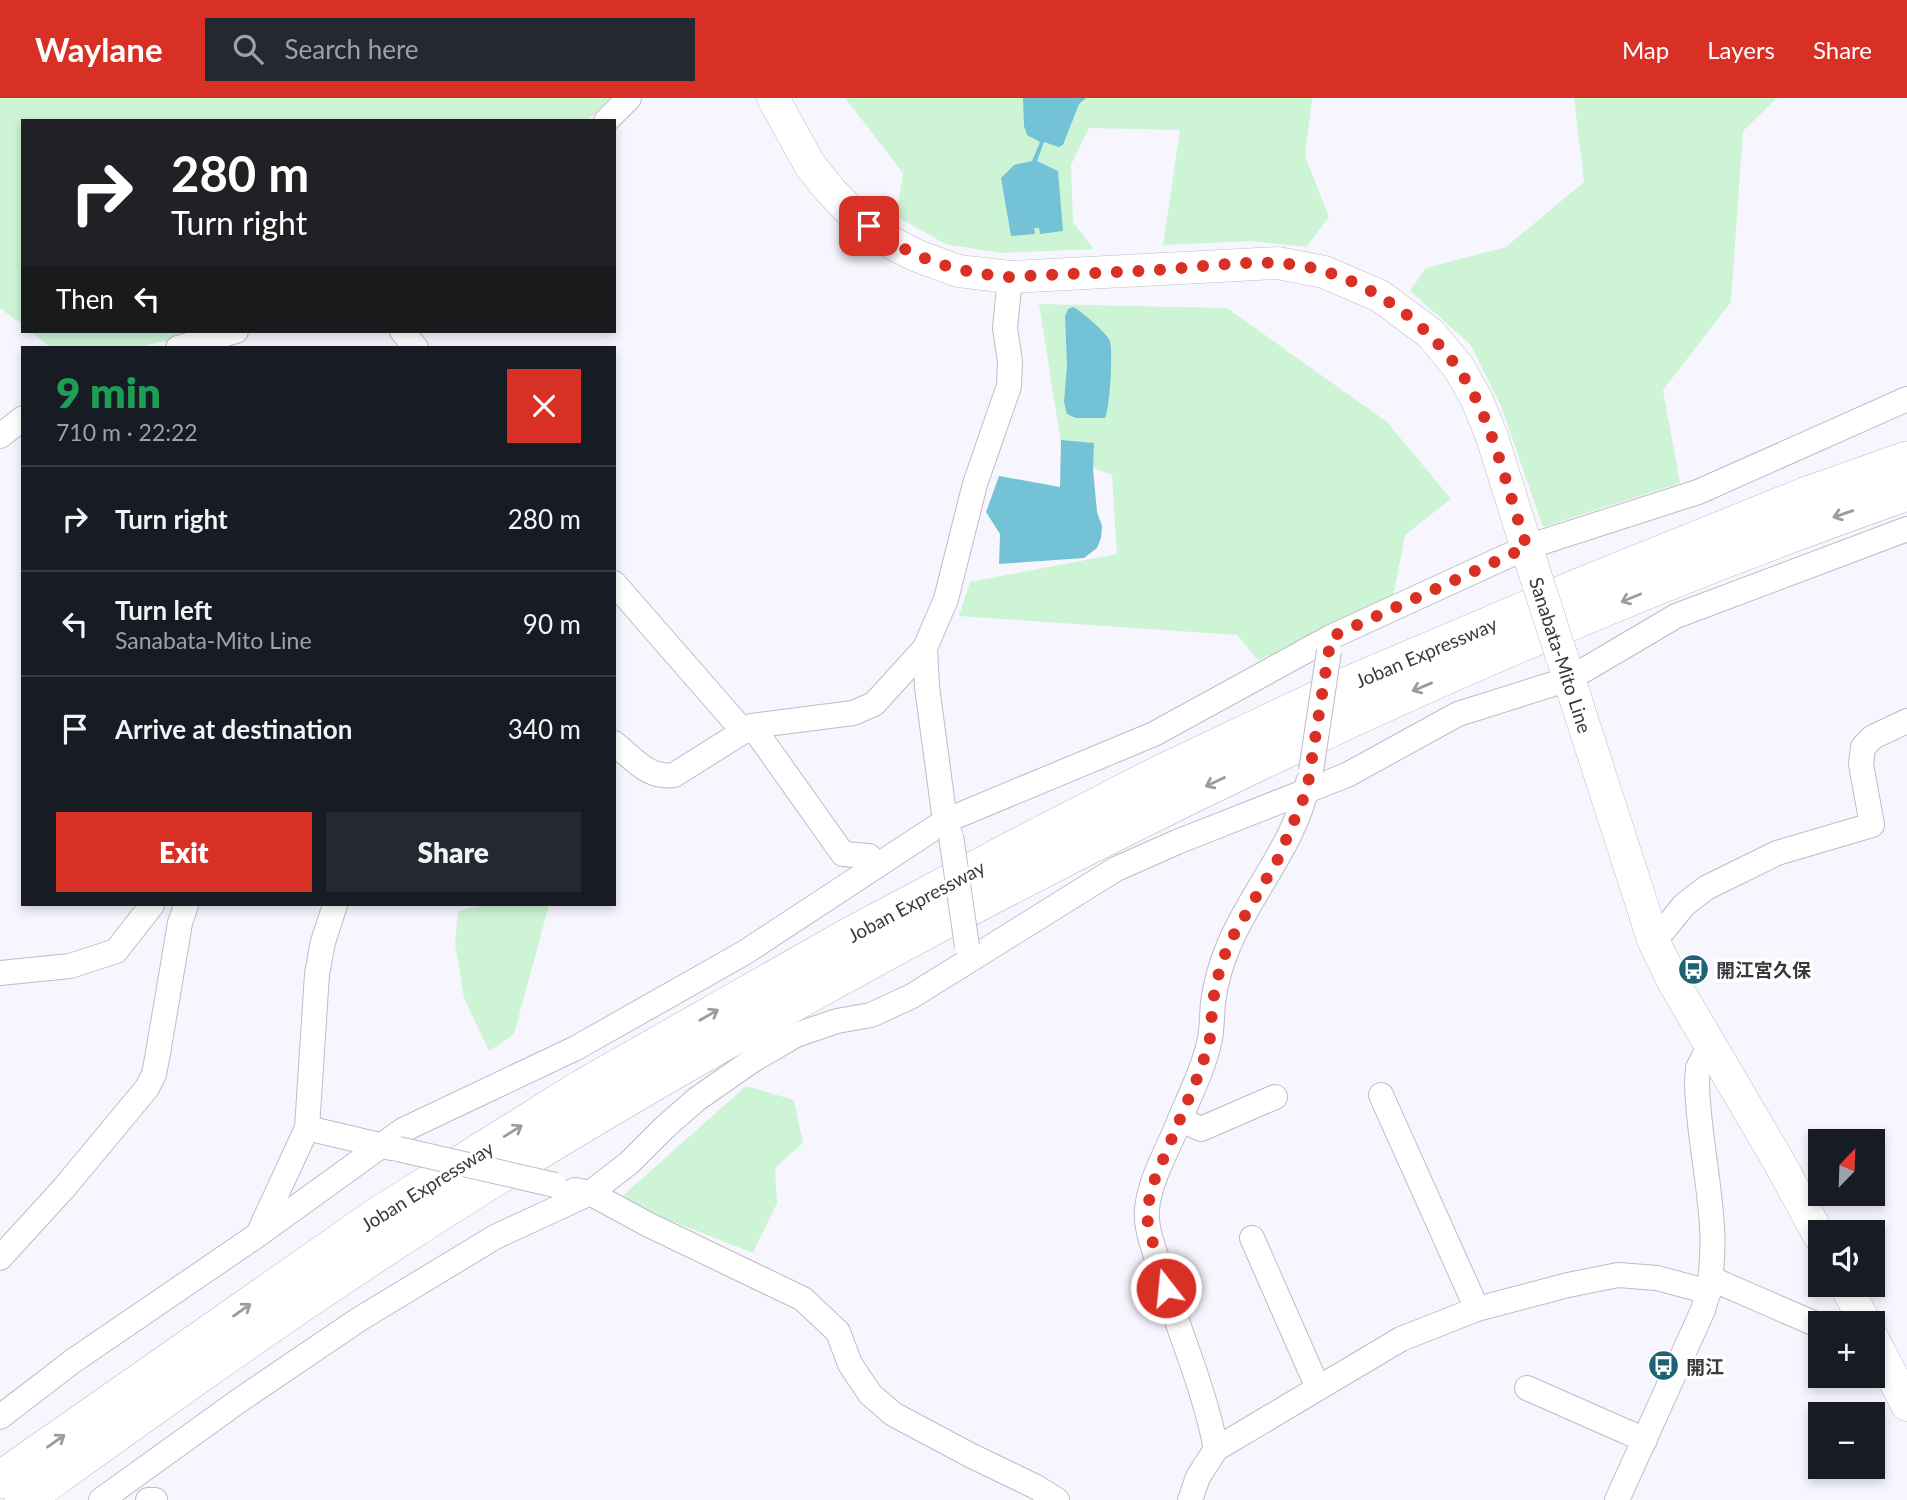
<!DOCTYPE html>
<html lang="en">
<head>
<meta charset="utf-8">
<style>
	body { margin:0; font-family:Lato,"Noto Sans JP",sans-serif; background:#242831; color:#f1f3f6; height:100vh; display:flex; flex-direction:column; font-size:26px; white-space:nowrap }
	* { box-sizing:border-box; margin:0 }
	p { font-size:23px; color:#9ea1a6 }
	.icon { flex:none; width:38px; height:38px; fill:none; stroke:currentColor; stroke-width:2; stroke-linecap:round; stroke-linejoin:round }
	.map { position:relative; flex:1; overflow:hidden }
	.sheet { position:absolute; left:21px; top:248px; width:595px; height:560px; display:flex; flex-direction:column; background:#171b24; border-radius:0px; box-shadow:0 4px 10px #0003 }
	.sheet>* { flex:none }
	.banner { position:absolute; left:21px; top:21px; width:595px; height:214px; border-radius:0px; box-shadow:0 4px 10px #0003; background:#202124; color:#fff; overflow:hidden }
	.needle { width:46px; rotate:23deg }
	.tools { position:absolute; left:1808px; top:1031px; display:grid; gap:14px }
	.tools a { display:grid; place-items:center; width:77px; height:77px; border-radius:0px; background:#171b24; box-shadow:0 4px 10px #0003; font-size:35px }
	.pin { position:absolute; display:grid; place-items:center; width:60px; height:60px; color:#fff; margin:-30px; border-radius:14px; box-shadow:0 4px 10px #0006 }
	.me { position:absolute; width:77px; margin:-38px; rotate:344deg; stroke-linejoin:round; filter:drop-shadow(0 0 5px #0008) }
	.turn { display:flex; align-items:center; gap:24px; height:147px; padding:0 35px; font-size:32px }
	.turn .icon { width:91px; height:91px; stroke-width:2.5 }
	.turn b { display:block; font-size:49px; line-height:60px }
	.then { display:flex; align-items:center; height:66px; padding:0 35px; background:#0003; gap:14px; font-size:26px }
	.round { display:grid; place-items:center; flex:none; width:74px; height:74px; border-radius:0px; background:#242831 }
	.headline { display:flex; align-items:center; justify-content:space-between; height:119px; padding:0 35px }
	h1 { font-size:42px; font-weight:800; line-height:52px; color:#1e9e55 }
	.action { display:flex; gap:14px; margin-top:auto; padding:14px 35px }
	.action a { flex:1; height:80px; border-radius:0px; background:#d93025; color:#fff; font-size:28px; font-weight:800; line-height:80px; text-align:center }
	.action a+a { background:#242831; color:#f1f3f6 }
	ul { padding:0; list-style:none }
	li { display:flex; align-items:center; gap:21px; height:105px; padding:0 35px; border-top:2px solid #363941 }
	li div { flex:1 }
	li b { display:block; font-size:26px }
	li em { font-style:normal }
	header { display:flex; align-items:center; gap:42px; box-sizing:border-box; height:98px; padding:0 35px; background:#d93025; color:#fff }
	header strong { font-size:33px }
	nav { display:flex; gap:38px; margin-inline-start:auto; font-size:24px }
	.search { width:490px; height:63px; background:#242831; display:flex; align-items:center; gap:18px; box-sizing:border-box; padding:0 24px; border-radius:0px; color:#9ea1a6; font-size:26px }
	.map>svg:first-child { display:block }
	.green { fill:#cdf4d4 }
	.water { fill:#74c2d5 }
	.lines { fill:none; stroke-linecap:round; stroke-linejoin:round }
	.minor-casing { stroke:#bdbcc8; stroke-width:26 }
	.major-casing { stroke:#bdbcc8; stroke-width:33 }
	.highway-casing { stroke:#bdbcc8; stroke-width:38 }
	.minor { stroke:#fff; stroke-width:24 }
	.major { stroke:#fff; stroke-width:32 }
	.highway { stroke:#fff; stroke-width:37 }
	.minor-bridge-casing { stroke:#bdbcc8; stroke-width:26; stroke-linecap:butt }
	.major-bridge-casing { stroke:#bdbcc8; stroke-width:33; stroke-linecap:butt }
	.minor-bridge { stroke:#fff; stroke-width:24 }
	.major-bridge { stroke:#fff; stroke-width:32 }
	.oneway { stroke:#9c9c9e }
	.route { stroke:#d93025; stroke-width:12; stroke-dasharray:0 21.6 }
	.labels { text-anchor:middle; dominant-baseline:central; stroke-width:7; stroke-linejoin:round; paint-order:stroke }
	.street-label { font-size:19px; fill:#39393e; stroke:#fff }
	.poi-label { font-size:19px; font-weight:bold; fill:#39393e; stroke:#fff; text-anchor:start }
</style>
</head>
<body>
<header>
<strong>Waylane</strong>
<div class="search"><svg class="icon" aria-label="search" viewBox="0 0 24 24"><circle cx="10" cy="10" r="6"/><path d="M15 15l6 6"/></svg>Search here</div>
<nav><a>Map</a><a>Layers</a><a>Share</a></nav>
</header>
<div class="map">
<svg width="1907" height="1402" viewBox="0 0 1907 1402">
	<rect width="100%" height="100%" fill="#f7f6fe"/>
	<g class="green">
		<polygon points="0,0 611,0 586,23 23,23 23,227 0,210"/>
		<polygon points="845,0 1312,0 1305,58 1329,119 1306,149 1252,143 1163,147 1180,32 1089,30 1071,67 1073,124 1094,151 1001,155 945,146 896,118 903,75"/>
		<polygon points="1574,0 1777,0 1743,33 1731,204 1663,292 1680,385 1543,429 1501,308 1470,246 1410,193 1426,170 1506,149 1584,84"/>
		<polygon points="1039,206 1227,210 1387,324 1451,401 1405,437 1393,499 1322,536 1258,562 1237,537 959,518 970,484 1117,456 1112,377 1063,358"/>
		<polygon points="30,233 195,233 194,237 133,250 52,250"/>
		<polygon points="485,807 549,807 514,936 489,953 464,900 455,845 458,813"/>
		<polygon points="746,988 794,1002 803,1045 775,1070 777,1105 753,1155 618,1102"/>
	</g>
	<g class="water">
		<polygon points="1023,0 1086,0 1079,6 1063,47 1059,49 1044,44 1037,63 1058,73 1063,133 1040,136 1039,130 1034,130 1035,136 1011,138 1001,80 1014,67 1032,63 1040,44 1027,37 1024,28"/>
		<path d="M1073,209C1080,212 1107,235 1110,243C1113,254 1110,310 1105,320H1076L1067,316L1064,304L1067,268L1065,218L1068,211Z"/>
		<polygon points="1061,342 1094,345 1093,371 1097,414 1102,428 1101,440 1097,450 1084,460 999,466 1000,436 986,414 999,378 1060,389"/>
	</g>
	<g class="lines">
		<defs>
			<g id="minor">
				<polyline points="606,23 629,0"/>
				<polyline points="402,233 416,250"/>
				<polyline points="178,250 236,233"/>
				<polyline points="0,338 23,320"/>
				<polyline points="614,485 744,634"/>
				<polyline points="752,628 843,756 869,758 877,768"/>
				<path d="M614,645C633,660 648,681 674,677L752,628L853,615L874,606L925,550"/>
				<polyline points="950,736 945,723 927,589 925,550 946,501 975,386 1009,288 1010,264 1005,230 1010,179"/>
				<polyline points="1654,844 1684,807 1706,790 1777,755 1872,727 1861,666 1863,649 1873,639 1907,623"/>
				<polyline points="0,875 70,868 116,853 152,807"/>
				<polyline points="1381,997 1477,1211"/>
				<path d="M1275,999L1201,1031L1180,1021C1191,995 1204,969 1210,941C1212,929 1212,916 1213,904C1216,884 1221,865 1229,847C1252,792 1296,745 1308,684"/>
				<path d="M1180,1021C1169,1050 1150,1080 1147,1111C1145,1130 1154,1150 1159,1168C1177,1230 1204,1288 1216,1351"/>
				<polyline points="307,1030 392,1050"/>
				<polyline points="575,1092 590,1095 647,1126 803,1201 838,1234 850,1266 870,1296 893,1316 970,1357 1036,1389 1057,1402"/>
				<polyline points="260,1132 307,1030 317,876 323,844 335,807"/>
				<polyline points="1252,1140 1318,1290"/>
				<polyline points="0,1160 64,1090 147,990 154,976 158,955 180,825 186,807"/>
				<polyline points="1712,1181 1820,1228"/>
				<polyline points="1527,1290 1645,1342"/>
				<polyline points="0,1319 73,1263 259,1136 403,1032 576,950 744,855 945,723 1154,636 1331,539 1527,449 1698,394 1907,301"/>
				<polyline points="101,1402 240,1302 358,1222 495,1139 590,1095 629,1065 666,1028 697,1001 753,962 796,937 837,923 871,917 912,898 1116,771 1177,744 1347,677 1458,616 1569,581 1676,518 1907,431"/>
				<polyline points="148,1402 155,1402"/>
				<polyline points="1190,1402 1198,1379 1216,1351 1401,1241 1477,1211 1568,1187 1618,1177 1657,1180 1709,1194"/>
				<path d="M1617,1402L1703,1212C1727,1137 1698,1060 1697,984L1698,970L1710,947"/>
			</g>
			<g id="major">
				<polyline points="773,0 810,67 829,91 852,115 886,142 915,157 958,173 1010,179 1278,165 1324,174 1380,198 1431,236 1459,270 1477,302 1492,339 1536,479"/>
				<polyline points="1561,556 1654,844 1674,885 1779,1064 1820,1139"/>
				<polyline points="1845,1186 1865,1225"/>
				<polyline points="1872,1239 1907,1307"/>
			</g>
			<g id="highway">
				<polyline points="0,1382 379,1117 584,989 850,838 1008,754 1154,679 1346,588 1579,489 1805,398 1907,362"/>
				<path d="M23,1402C143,1316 262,1230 386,1149C569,1029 760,921 953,818C1260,656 1579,509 1907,394"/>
			</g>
		</defs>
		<use href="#minor" class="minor-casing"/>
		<use href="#major" class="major-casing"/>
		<use href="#highway" class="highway-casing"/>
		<use href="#minor" class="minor"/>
		<use href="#major" class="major"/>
		<use href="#highway" class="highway"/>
		<defs>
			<g id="minor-bridge">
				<polyline points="1311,673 1329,553"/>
				<polyline points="951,738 967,848"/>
				<polyline points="398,1051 555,1087"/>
			</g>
			<polyline id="major-bridge" points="1536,479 1561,556"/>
		</defs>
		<use href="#minor-bridge" class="minor-bridge-casing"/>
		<use href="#major-bridge" class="major-bridge-casing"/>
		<use href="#minor-bridge" class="minor-bridge"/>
		<use href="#major-bridge" class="major-bridge"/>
	</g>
	<defs><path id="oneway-shaft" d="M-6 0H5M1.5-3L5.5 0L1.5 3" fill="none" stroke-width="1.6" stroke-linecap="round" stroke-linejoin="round" transform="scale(1.75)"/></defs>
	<g class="oneway">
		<use href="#oneway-shaft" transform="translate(1843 416) rotate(161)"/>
		<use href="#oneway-shaft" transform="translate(1631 500) rotate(158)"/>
		<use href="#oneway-shaft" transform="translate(1422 589) rotate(157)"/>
		<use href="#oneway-shaft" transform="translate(1215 684) rotate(155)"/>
		<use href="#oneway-shaft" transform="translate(709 917) rotate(-30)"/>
		<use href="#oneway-shaft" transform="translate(513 1033) rotate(-32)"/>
		<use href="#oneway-shaft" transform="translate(242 1212) rotate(-35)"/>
		<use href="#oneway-shaft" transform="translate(56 1343) rotate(-35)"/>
	</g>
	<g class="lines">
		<path class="route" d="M869,128C911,161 958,175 1010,179C1058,176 1106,175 1154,172C1194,170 1235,163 1276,165C1358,168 1443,230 1477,303C1499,349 1510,401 1527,449L1331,539L1307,692L1278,761L1229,845L1220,870L1213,902L1210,940L1201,971L1154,1083L1147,1111L1148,1128L1166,1190"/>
	</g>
	<defs>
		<symbol id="bus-disc" viewBox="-11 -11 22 22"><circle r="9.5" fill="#1d6474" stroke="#fff"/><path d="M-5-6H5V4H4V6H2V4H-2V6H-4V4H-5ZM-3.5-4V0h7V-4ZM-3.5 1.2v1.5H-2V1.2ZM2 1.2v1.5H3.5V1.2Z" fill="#fff"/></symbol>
	</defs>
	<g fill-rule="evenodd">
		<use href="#bus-disc" x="1676" y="854" width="35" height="35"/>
		<use href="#bus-disc" x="1646" y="1250" width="35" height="35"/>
	</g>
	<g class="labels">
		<g class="street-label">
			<text transform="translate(1426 554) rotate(-23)">Joban Expressway</text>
			<text transform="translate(1561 557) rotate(72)">Sanabata-Mito Line</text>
			<text transform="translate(916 803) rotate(-28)">Joban Expressway</text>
			<text transform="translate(427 1088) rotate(-32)">Joban Expressway</text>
		</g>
		<g class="poi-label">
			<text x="1716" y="871">開江宮久保</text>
			<text x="1686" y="1268">開江</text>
		</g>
	</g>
</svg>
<div class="tools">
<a><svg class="needle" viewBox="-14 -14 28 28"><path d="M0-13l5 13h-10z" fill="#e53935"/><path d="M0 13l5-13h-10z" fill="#9ea1a6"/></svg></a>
<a><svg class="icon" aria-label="sound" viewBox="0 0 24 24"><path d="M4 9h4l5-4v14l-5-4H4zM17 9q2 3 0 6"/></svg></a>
<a>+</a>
<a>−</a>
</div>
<div class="pin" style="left:869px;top:128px;background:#d93025"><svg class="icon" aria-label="arrive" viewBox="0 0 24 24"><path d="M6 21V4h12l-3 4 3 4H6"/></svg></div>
<svg class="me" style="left:1166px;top:1190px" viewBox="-20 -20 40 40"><circle r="17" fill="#d93025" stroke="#fff" stroke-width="3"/><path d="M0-11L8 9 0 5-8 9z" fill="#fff"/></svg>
<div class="banner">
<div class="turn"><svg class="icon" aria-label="right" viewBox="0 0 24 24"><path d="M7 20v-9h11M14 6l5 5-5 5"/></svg><div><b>280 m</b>Turn right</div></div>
<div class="then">Then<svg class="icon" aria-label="left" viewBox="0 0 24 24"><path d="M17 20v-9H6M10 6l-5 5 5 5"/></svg></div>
</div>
<section class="sheet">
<div class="headline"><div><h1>9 min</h1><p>710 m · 22:22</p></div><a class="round" style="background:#d93025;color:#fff"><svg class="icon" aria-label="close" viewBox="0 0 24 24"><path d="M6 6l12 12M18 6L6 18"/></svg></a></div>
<ul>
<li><svg class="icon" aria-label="right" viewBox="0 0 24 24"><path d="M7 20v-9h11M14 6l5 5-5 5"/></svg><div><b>Turn right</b></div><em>280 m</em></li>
<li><svg class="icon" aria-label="left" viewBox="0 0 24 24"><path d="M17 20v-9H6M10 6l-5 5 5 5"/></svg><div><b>Turn left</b><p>Sanabata-Mito Line</p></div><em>90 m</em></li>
<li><svg class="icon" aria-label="arrive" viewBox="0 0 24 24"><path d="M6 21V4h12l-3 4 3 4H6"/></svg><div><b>Arrive at destination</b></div><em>340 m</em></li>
</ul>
<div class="action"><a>Exit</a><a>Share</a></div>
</section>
</div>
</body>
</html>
